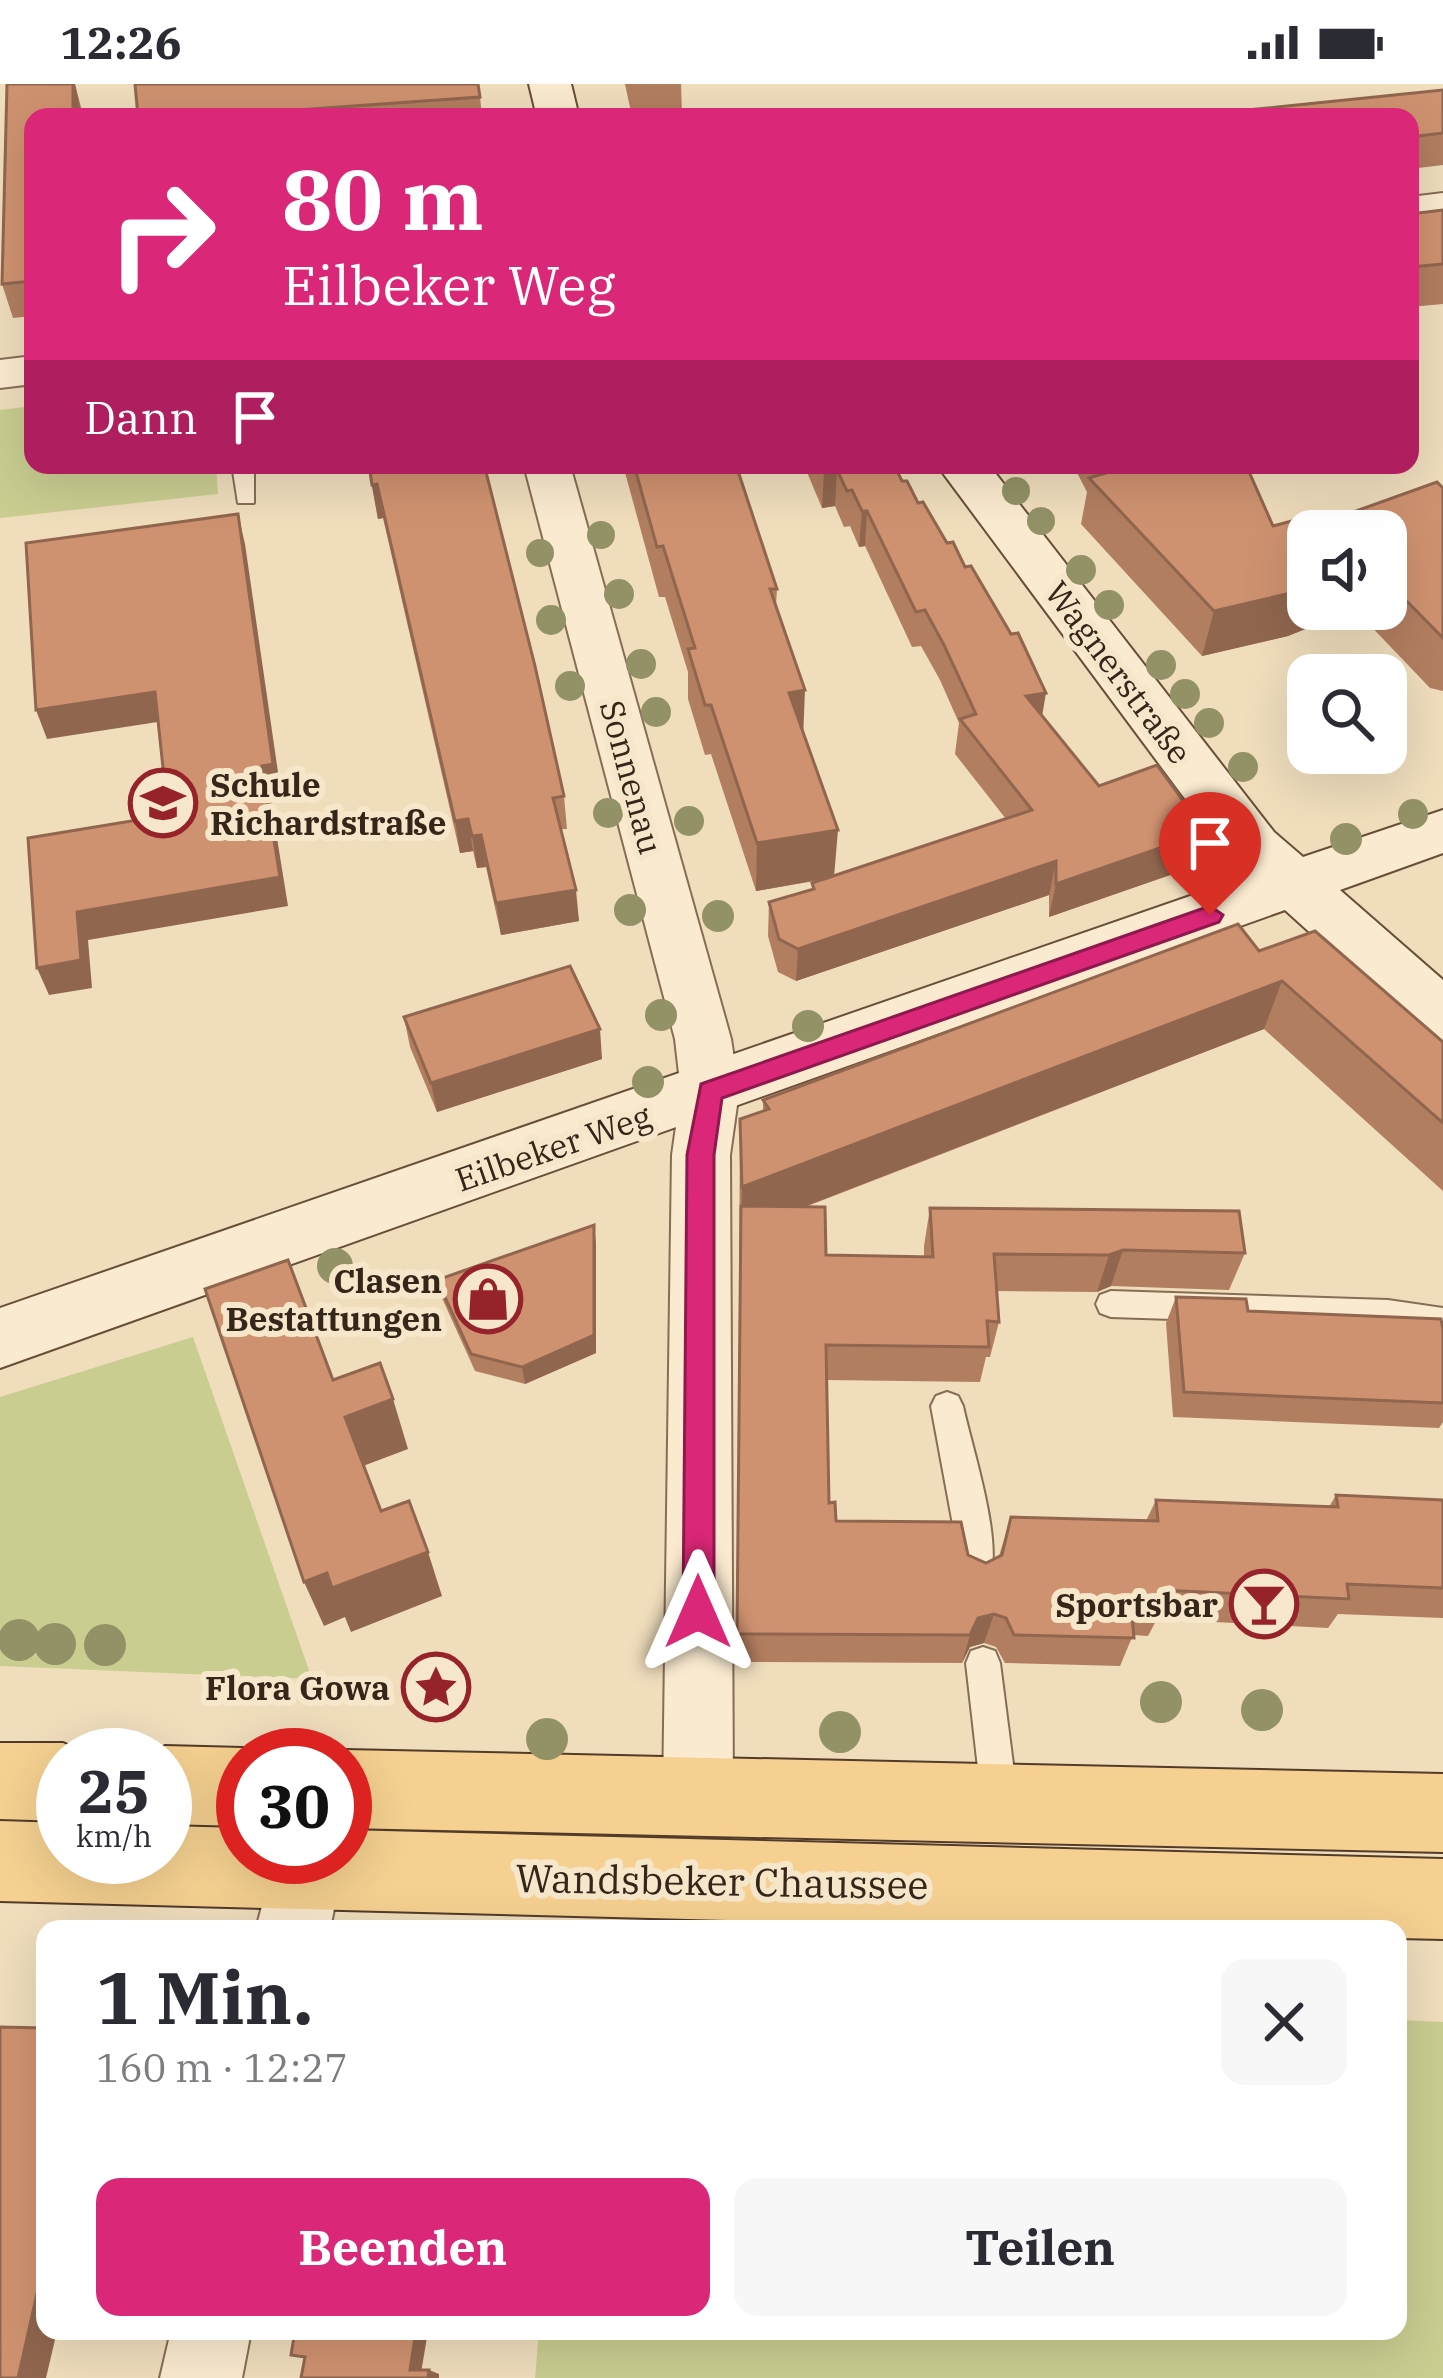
<!DOCTYPE html>
<html lang="de">
<head>
<meta charset="utf-8">
<style>
	body { margin:0; font-family:"IBM Plex Serif",serif; background:#f7f7f7; color:#2b2b33; height:100vh; display:flex; flex-direction:column; font-size:45px; white-space:nowrap }
	* { box-sizing:border-box; margin:0 }
	p { font-size:39px; color:#7c7c81 }
	.icon { flex:none; width:66px; height:66px; fill:none; stroke:currentColor; stroke-width:2; stroke-linecap:round; stroke-linejoin:round }
	.map { position:relative; flex:1; overflow:hidden }
	.drawer { position:absolute; left:36px; top:1836px; width:1371px; height:420px; display:flex; flex-direction:column; background:#fff; border-radius:24px; box-shadow:0 12px 48px #0002 }
	.drawer>* { flex:none }
	.guide { position:absolute; left:24px; top:24px; width:1395px; height:366px; border-radius:24px; box-shadow:0 12px 48px #0002; background:#db2777; color:#fff; overflow:hidden }
	.controls { position:absolute; left:1287px; top:426px; display:grid; gap:24px }
	.controls a { display:grid; place-items:center; width:120px; height:120px; border-radius:24px; background:#fff; box-shadow:0 12px 48px #0002; font-size:60px }
	.speed { position:absolute; left:36px; top:1644px; display:flex; gap:24px; font-size:60px; font-weight:700; text-align:center }
	.speed>* { display:grid; place-content:center; width:156px; height:156px; border-radius:50%; background:#fff; box-shadow:0 12px 48px #0002; line-height:1 }
	.speed small { font-size:30px; font-weight:400 }
	.speed .limit { border:18px solid #d22; background:#fff; color:#111 }
	.pin { position:absolute; display:grid; place-items:center; width:102px; height:102px; color:#fff; margin:-123px -51px; border-radius:50% 50% 50% 0; rotate:-45deg; box-shadow:0 0 12px #0007 }
	.pin .icon { rotate:45deg }
	.me { position:absolute; width:132px; margin:-66px; rotate:0deg; stroke-linejoin:round; filter:drop-shadow(0 0 9px #0008) }
	.turn { display:flex; align-items:center; gap:42px; height:252px; padding:0 60px; font-size:54px }
	.turn .icon { width:156px; height:156px; stroke-width:2.5 }
	.turn b { display:block; font-size:84px; line-height:102px }
	.then { display:flex; align-items:center; height:114px; padding:0 60px; background:#0003; gap:24px; font-size:45px }
	.round { display:grid; place-items:center; flex:none; width:126px; height:126px; border-radius:24px; background:#f7f7f7 }
	.summary { display:flex; align-items:center; justify-content:space-between; height:204px; padding:0 60px }
	h1 { font-size:72px; font-weight:800; line-height:90px }
	.primary-button { display:flex; gap:24px; margin-top:auto; padding:24px 60px }
	.primary-button a { flex:1; height:138px; border-radius:24px; background:#db2777; color:#fff; font-size:48px; font-weight:800; line-height:138px; text-align:center }
	.primary-button a+a { background:#f7f7f7; color:#2b2b33 }
	.status { display:flex; justify-content:space-between; align-items:center; height:84px; padding:0 60px; background:#fff; direction:ltr }
	.status svg { height:33px; fill:currentColor }
	.map>svg:first-child { display:block }
	.green { fill:#c9cd90 }
	.lines { fill:none; stroke-linecap:round; stroke-linejoin:round }
	.lane-casing { stroke:#866d55; stroke-width:4 }
	.street-casing { stroke:#866d55; stroke-width:4 }
	.secondary-casing { stroke:#684e38; stroke-width:4 }
	.primary-casing { stroke:#533b2a; stroke-width:4 }
	.lane { fill:#faeacf; fill-rule:evenodd }
	.street { fill:#faeacf; fill-rule:evenodd }
	.secondary { fill:#faeacf; fill-rule:evenodd }
	.primary { fill:#f5d090; fill-rule:evenodd }
	.tree { fill:#939166 }
	.wall { fill:#b27e60; fill-rule:evenodd }
	.shaded-wall { fill:#91664e }
	.building { fill:#cf9270; stroke:#91664e; stroke-width:3 }
	.route { fill:#db2777; stroke:#8e194d; stroke-width:3 }
	.labels { text-anchor:middle; dominant-baseline:central; stroke-width:12; stroke-linejoin:round; paint-order:stroke }
	.street-label { font-size:33px; fill:#35261a; stroke:#f6e7cb }
	.poi-label { font-size:33px; font-weight:bold; fill:#35261a; stroke:#f6e7cb; text-anchor:end }
	.near-street-label { font-size:39px; fill:#35261a; stroke:#f6e7cb }
</style>
</head>
<body>
<div class="status"><b>12:26</b><svg viewBox="0 0 49 12"><path d="M0 12V9h3v3zM5 12V6h3v6zM10 12V3h3v9zM15 12V0h3v12zM26 1h20v11H26zM47 4h2v5h-2z"/></svg></div>
<div class="map">
<svg width="1443" height="2294" viewBox="0 0 1443 2294">
	<rect width="100%" height="100%" fill="#efddbc"/>
	<g class="green">
		<polygon points="33,322 33,381 216,381 218,410 0,434 0,326"/>
		<polygon points="193,1253 312,1595 0,1582 0,1313"/>
		<polygon points="1398,1936 1443,1938 1443,2294 535,2294 539,2247 1398,2247"/>
	</g>
	<g class="lines">
		<defs>
			<g id="lane">
				<polygon points="232,381 254,381 254,419 238,419"/>
				<polygon points="1111,1207 1388,1216 1443,1224 1443,1250 1388,1242 1111,1233 1100,1229 1096,1220 1100,1211"/>
				<path d="M947,1308L958,1312L963,1322C972,1365 1005,1461 988,1500L976,1505L964,1500L931,1322L936,1312Z"/>
				<polygon points="983,1563 995,1567 1000,1579 1018,1719 1013,1732 1000,1737 987,1732 982,1719 966,1579 971,1567"/>
			</g>
			<g id="street">
				<polygon points="1443,109 1443,133 1410,137 1410,113"/>
				<polygon points="33,272 33,300 0,304 0,276"/>
				<polygon points="524,381 570,381 731,955 739,1007 730,1071 733,1712 723,1737 698,1747 673,1737 663,1712 672,1071 681,1007 675,955"/>
				<polygon points="275,1773 337,1773 342,1785 330,1845 256,1845"/>
				<polygon points="171,2247 251,2247 242,2294 160,2294"/>
			</g>
			<g id="secondary">
				<polygon points="529,0 571,0 579,33 537,33"/>
				<polygon points="937,381 989,381 1274,748 1303,773 1443,726 1443,769 1340,806 1443,896 1443,956 1421,949 1285,826 0,1284 0,1224 1248,792 1232,778"/>
			</g>
			<g id="primary">
				<polygon points="0,1659 63,1659 90,1671 63,1671 63,1737 0,1735"/>
				<polygon points="165,1662 243,1664 259,1671 243,1671 243,1742 165,1740 165,1671 144,1671"/>
				<polygon points="345,1666 1443,1690 1443,1768 345,1744 345,1671 334,1671"/>
				<polygon points="0,1737 63,1739 63,1773 165,1773 165,1742 243,1744 243,1773 345,1773 345,1746 1443,1775 1443,1855 1398,1854 1398,1845 1070,1845 0,1817"/>
			</g>
		</defs>
		<use href="#lane" class="lane-casing"/>
		<use href="#street" class="street-casing"/>
		<use href="#secondary" class="secondary-casing"/>
		<use href="#primary" class="primary-casing"/>
		<use href="#lane" class="lane"/>
		<use href="#street" class="street"/>
		<use href="#secondary" class="secondary"/>
		<use href="#primary" class="primary"/>
	</g>
	<g class="tree">
		<circle cx="1016" cy="407" r="14"/>
		<circle cx="1041" cy="437" r="14"/>
		<circle cx="601" cy="451" r="14"/>
		<circle cx="540" cy="469" r="14"/>
		<circle cx="1081" cy="486" r="15"/>
		<circle cx="619" cy="510" r="15"/>
		<circle cx="1109" cy="521" r="15"/>
		<circle cx="551" cy="536" r="15"/>
		<circle cx="641" cy="580" r="15"/>
		<circle cx="1161" cy="581" r="15"/>
		<circle cx="570" cy="602" r="15"/>
		<circle cx="1185" cy="610" r="15"/>
		<circle cx="656" cy="628" r="15"/>
		<circle cx="1209" cy="639" r="15"/>
		<circle cx="1243" cy="683" r="15"/>
		<circle cx="608" cy="729" r="15"/>
		<circle cx="1413" cy="730" r="15"/>
		<circle cx="689" cy="737" r="15"/>
		<circle cx="1346" cy="755" r="16"/>
		<circle cx="630" cy="826" r="16"/>
		<circle cx="718" cy="832" r="16"/>
		<circle cx="661" cy="931" r="16"/>
		<circle cx="808" cy="942" r="16"/>
		<circle cx="648" cy="998" r="16"/>
		<circle cx="335" cy="1182" r="18"/>
		<circle cx="19" cy="1556" r="21"/>
		<circle cx="55" cy="1560" r="21"/>
		<circle cx="105" cy="1561" r="21"/>
		<circle cx="1161" cy="1618" r="21"/>
		<circle cx="1262" cy="1626" r="21"/>
		<circle cx="840" cy="1648" r="21"/>
		<circle cx="547" cy="1655" r="21"/>
	</g>
	<g class="wall">
		<polygon points="7,0 75,0 82,27 82,33 33,33 33,232 13,234 2,200"/>
		<polygon points="625,0 681,0 682,29 632,33"/>
		<polygon points="1443,6 1443,81 1410,85 1410,33"/>
		<polygon points="480,13 482,33 138,33"/>
		<polygon points="1443,126 1443,220 1410,223 1410,130"/>
		<polygon points="368,381 564,712 567,745 561,745 579,837 501,851 486,783 477,784 473,767 460,769 383,434 378,435"/>
		<polygon points="623,381 736,381 777,505 776,522 834,792 1006,735 955,670 959,639 940,596 921,562 912,563 865,462 859,463 850,442 844,443 835,422 822,424 804,381 894,381 902,397 965,483 1042,632 1099,702 1206,748 1196,782 1049,833 1049,811 796,897 778,888 768,852 769,818 812,805 812,799 826,795 756,807 711,670 705,671 688,615 688,588 665,513 659,513"/>
		<path d="M1073,381H1246L1273,442L1303,446L1443,404V607L1430,604L1364,535L1336,542L1330,535L1288,552L1202,572L1081,440L1087,408ZM1386,447V525H1308Z"/>
		<polygon points="1259,867 1443,958 1443,1107 1264,945 805,1123 826,1171 924,1173 924,1162 930,1124 1245,1169 1229,1206 1111,1202 1097,1208 997,1207 999,1238 990,1273 986,1273 980,1298 827,1296 829,1419 836,1437 968,1471 986,1479 999,1472 1011,1433 1146,1437 1156,1416 1329,1423 1336,1411 1443,1416 1443,1534 1338,1530 1328,1544 1157,1535 1148,1552 1133,1551 1120,1582 1005,1579 996,1563 984,1559 970,1563 962,1579 737,1578 740,1035 763,1027 763,1016"/>
		<polygon points="404,933 602,975 437,1028 410,963"/>
		<polygon points="596,1160 596,1269 525,1300 475,1287 442,1214 437,1196"/>
		<polygon points="1176,1213 1248,1227 1443,1246 1443,1338 1439,1344 1173,1333 1166,1239"/>
	</g>
	<g class="shaded-wall">
		<polygon points="73,0 75,0 82,33 73,33"/>
		<polygon points="837,386 835,422 822,424 824,388"/>
		<polygon points="377,400 383,434 378,435 372,401"/>
		<polygon points="862,427 867,427 865,462 859,463"/>
		<polygon points="238,430 245,460 281,709 270,711 288,822 88,856 92,904 49,911 37,884 77,828 262,682"/>
		<polygon points="1308,505 1308,525 1334,525 1330,535 1288,552 1202,572 1214,527"/>
		<polygon points="1342,525 1367,525 1364,535 1336,542"/>
		<polygon points="805,606 803,655 789,609"/>
		<polygon points="155,608 164,637 47,655 36,626"/>
		<polygon points="1046,609 1040,644 1026,612"/>
		<polygon points="468,735 473,767 460,769 455,737"/>
		<polygon points="838,746 834,793 756,807 757,759"/>
		<polygon points="1206,748 1196,782 1049,833 1056,800"/>
		<polygon points="481,751 486,783 477,784 472,752"/>
		<polygon points="1056,777 1049,811 796,897 798,865"/>
		<polygon points="576,806 579,837 501,851 496,819"/>
		<polygon points="1282,897 1264,945 741,1147 742,1103"/>
		<polygon points="600,945 602,975 437,1028 431,999"/>
		<polygon points="594,1141 596,1160 596,1269 525,1300 522,1283"/>
		<polygon points="1123,1166 1111,1202 1097,1208 1109,1171"/>
		<polygon points="393,1315 408,1365 363,1382 345,1333"/>
		<polygon points="428,1468 442,1512 351,1548 345,1533 324,1542 304,1498 327,1489"/>
		<polygon points="994,1530 984,1559 970,1563 962,1579 970,1551 978,1534"/>
		<polygon points="45,2174 45,2247 57,2247 46,2294 18,2294"/>
		<polygon points="416,2247 428,2247 421,2289 410,2286"/>
		<polygon points="429,2286 439,2290 439,2294 428,2294"/>
	</g>
	<g class="building">
		<polygon points="7,0 73,0 73,33 33,33 33,197 2,200"/>
		<polygon points="135,0 478,0 480,13 199,33 138,33"/>
		<polygon points="1443,6 1443,49 1410,53 1410,33 1179,33"/>
		<polygon points="1443,126 1443,180 1410,183 1410,130"/>
		<polygon points="369,381 472,381 474,386 485,384 535,582 564,712 553,714 576,806 496,819 481,751 472,752 468,735 455,737 377,400 372,401"/>
		<polygon points="634,381 736,381 777,505 770,505 805,606 789,609 838,746 757,759 711,621 705,621 688,565 695,564 663,462 657,463"/>
		<polygon points="821,381 894,381 902,397 907,397 918,419 923,418 947,459 953,458 965,483 971,482 1011,550 1018,549 1046,609 1026,612 1099,702 1157,681 1206,748 1056,800 1056,777 798,865 779,855 769,818 814,805 812,799 1032,726 960,635 976,630 944,561 925,526 916,528 867,427 862,427 852,406 847,407 837,386 824,388"/>
		<polygon points="1105,381 1246,381 1273,442 1292,437 1303,446 1437,398 1443,404 1443,554 1386,496 1386,447 1308,447 1308,505 1214,527 1089,394 1109,388"/>
		<polygon points="238,430 273,680 262,682 280,793 77,828 81,876 37,884 28,754 168,731 155,608 36,626 26,459"/>
		<polygon points="1238,840 1259,867 1315,847 1443,958 1443,1039 1282,897 742,1103 740,1035 769,1025 763,1016"/>
		<polygon points="570,882 600,945 431,999 404,933"/>
		<polygon points="741,1122 825,1123 826,1171 933,1173 930,1124 1239,1127 1245,1169 1123,1166 1109,1171 994,1170 999,1238 987,1237 989,1263 826,1261 829,1419 835,1418 836,1437 961,1438 968,1471 986,1479 1002,1471 1011,1433 1158,1437 1156,1416 1338,1423 1336,1411 1443,1416 1443,1504 1347,1500 1349,1515 1162,1506 1163,1523 1131,1521 1134,1554 1014,1551 1006,1534 994,1530 978,1534 970,1551 737,1550"/>
		<polygon points="594,1141 594,1251 522,1283 471,1270 437,1196"/>
		<polygon points="288,1176 333,1296 380,1279 393,1315 345,1333 381,1427 409,1417 428,1468 332,1504 327,1489 304,1498 205,1205"/>
		<polygon points="1176,1213 1246,1215 1248,1227 1441,1235 1443,1246 1443,1319 1184,1308"/>
		<polygon points="0,1943 45,1944 45,2174 18,2294 0,2294"/>
		<polygon points="295,2247 416,2247 410,2286 429,2286 428,2294 301,2294 305,2273 291,2271"/>
	</g>
	<polygon class="route" points="1210,822 1223,831 1219,838 722,1014 714,1071 714,1528 709,1538 698,1542 688,1538 683,1528 687,1071 701,1000"/>
	<defs>
		<symbol id="school-ring" viewBox="-11 -11 22 22"><circle r="9.5" fill="#f6e7cb" stroke="#97232a" stroke-width="1.5"/><path d="M0-5L7-2L0 1L-7-2ZM-4 1L0 2.5L4 1V4Q0 6-4 4Z" fill="#97232a"/></symbol>
		<symbol id="shop-ring" viewBox="-11 -11 22 22"><circle r="9.5" fill="#f6e7cb" stroke="#97232a" stroke-width="1.5"/><path d="M-5-2.5h2.3a2.7 3.5 0 0 1 5.4 0H5L5.5 6h-11ZM-1.5-2.5h3a1.5 2.3 0 0 0-3 0Z" fill="#97232a"/></symbol>
		<symbol id="bar-ring" viewBox="-11 -11 22 22"><circle r="9.5" fill="#f6e7cb" stroke="#97232a" stroke-width="1.5"/><path d="M-6-5H6L.8 .8V4.5H3.5V6h-7V4.5H-.8V.8Z" fill="#97232a"/></symbol>
		<symbol id="sight-ring" viewBox="-11 -11 22 22"><circle r="9.5" fill="#f6e7cb" stroke="#97232a" stroke-width="1.5"/><path d="M0-6L1.8-2.2L6-1.7L2.9 1.2L3.7 5.4L0 3.3L-3.7 5.4L-2.9 1.2L-6-1.7L-1.8-2.2Z" fill="#97232a"/></symbol>
	</defs>
	<g fill-rule="evenodd">
		<use href="#school-ring" x="125" y="681" width="76" height="76"/>
		<use href="#shop-ring" x="450" y="1177" width="76" height="76"/>
		<use href="#bar-ring" x="1226" y="1482" width="76" height="76"/>
		<use href="#sight-ring" x="398" y="1565" width="76" height="76"/>
	</g>
	<g class="labels">
		<g class="street-label">
			<text transform="translate(1119 588) rotate(53)">Wagnerstraße</text>
			<text transform="translate(632 693) rotate(75)">Sonnenau</text>
			<text transform="translate(553 1063) rotate(-19)">Eilbeker Weg</text>
		</g>
		<g class="poi-label">
			<text x="210" y="700" text-anchor="start">Schule<tspan x="210" dy="38">Richardstraße</tspan></text>
			<text x="442" y="1196">Clasen<tspan x="442" dy="38">Bestattungen</tspan></text>
			<text x="1218" y="1520">Sportsbar</text>
			<text x="390" y="1603">Flora Gowa</text>
		</g>
		<g class="near-street-label">
			<text transform="translate(722 1797) rotate(1)">Wandsbeker Chaussee</text>
		</g>
	</g>
</svg>
<div class="controls">
<a><svg class="icon" aria-label="sound" viewBox="0 0 24 24"><path d="M4 9h4l5-4v14l-5-4H4zM17 9q2 3 0 6"/></svg></a>
<a><svg class="icon" aria-label="search" viewBox="0 0 24 24"><circle cx="10" cy="10" r="6"/><path d="M15 15l6 6"/></svg></a>
</div>
<div class="speed"><div>25<small>km/h</small></div><div class="limit">30</div></div>
<div class="pin" style="left:1210px;top:831px;background:#d93025"><svg class="icon" aria-label="arrive" viewBox="0 0 24 24"><path d="M6 21V4h12l-3 4 3 4H6"/></svg></div>
<svg class="me" style="left:698px;top:1528px" viewBox="-20 -20 40 40"><path d="M0-17L14 15 0 8-14 15z" fill="#db2777" stroke="#fff" stroke-width="4"/></svg>
<div class="guide">
<div class="turn"><svg class="icon" aria-label="right" viewBox="0 0 24 24"><path d="M7 20v-9h11M14 6l5 5-5 5"/></svg><div><b>80 m</b>Eilbeker Weg</div></div>
<div class="then">Dann<svg class="icon" aria-label="arrive" viewBox="0 0 24 24"><path d="M6 21V4h12l-3 4 3 4H6"/></svg></div>
</div>
<section class="drawer">
<div class="summary"><div><h1>1 Min.</h1><p>160 m · 12:27</p></div><a class="round"><svg class="icon" aria-label="close" viewBox="0 0 24 24"><path d="M6 6l12 12M18 6L6 18"/></svg></a></div>
<div class="primary-button"><a>Beenden</a><a>Teilen</a></div>
</section>
</div>
</body>
</html>
